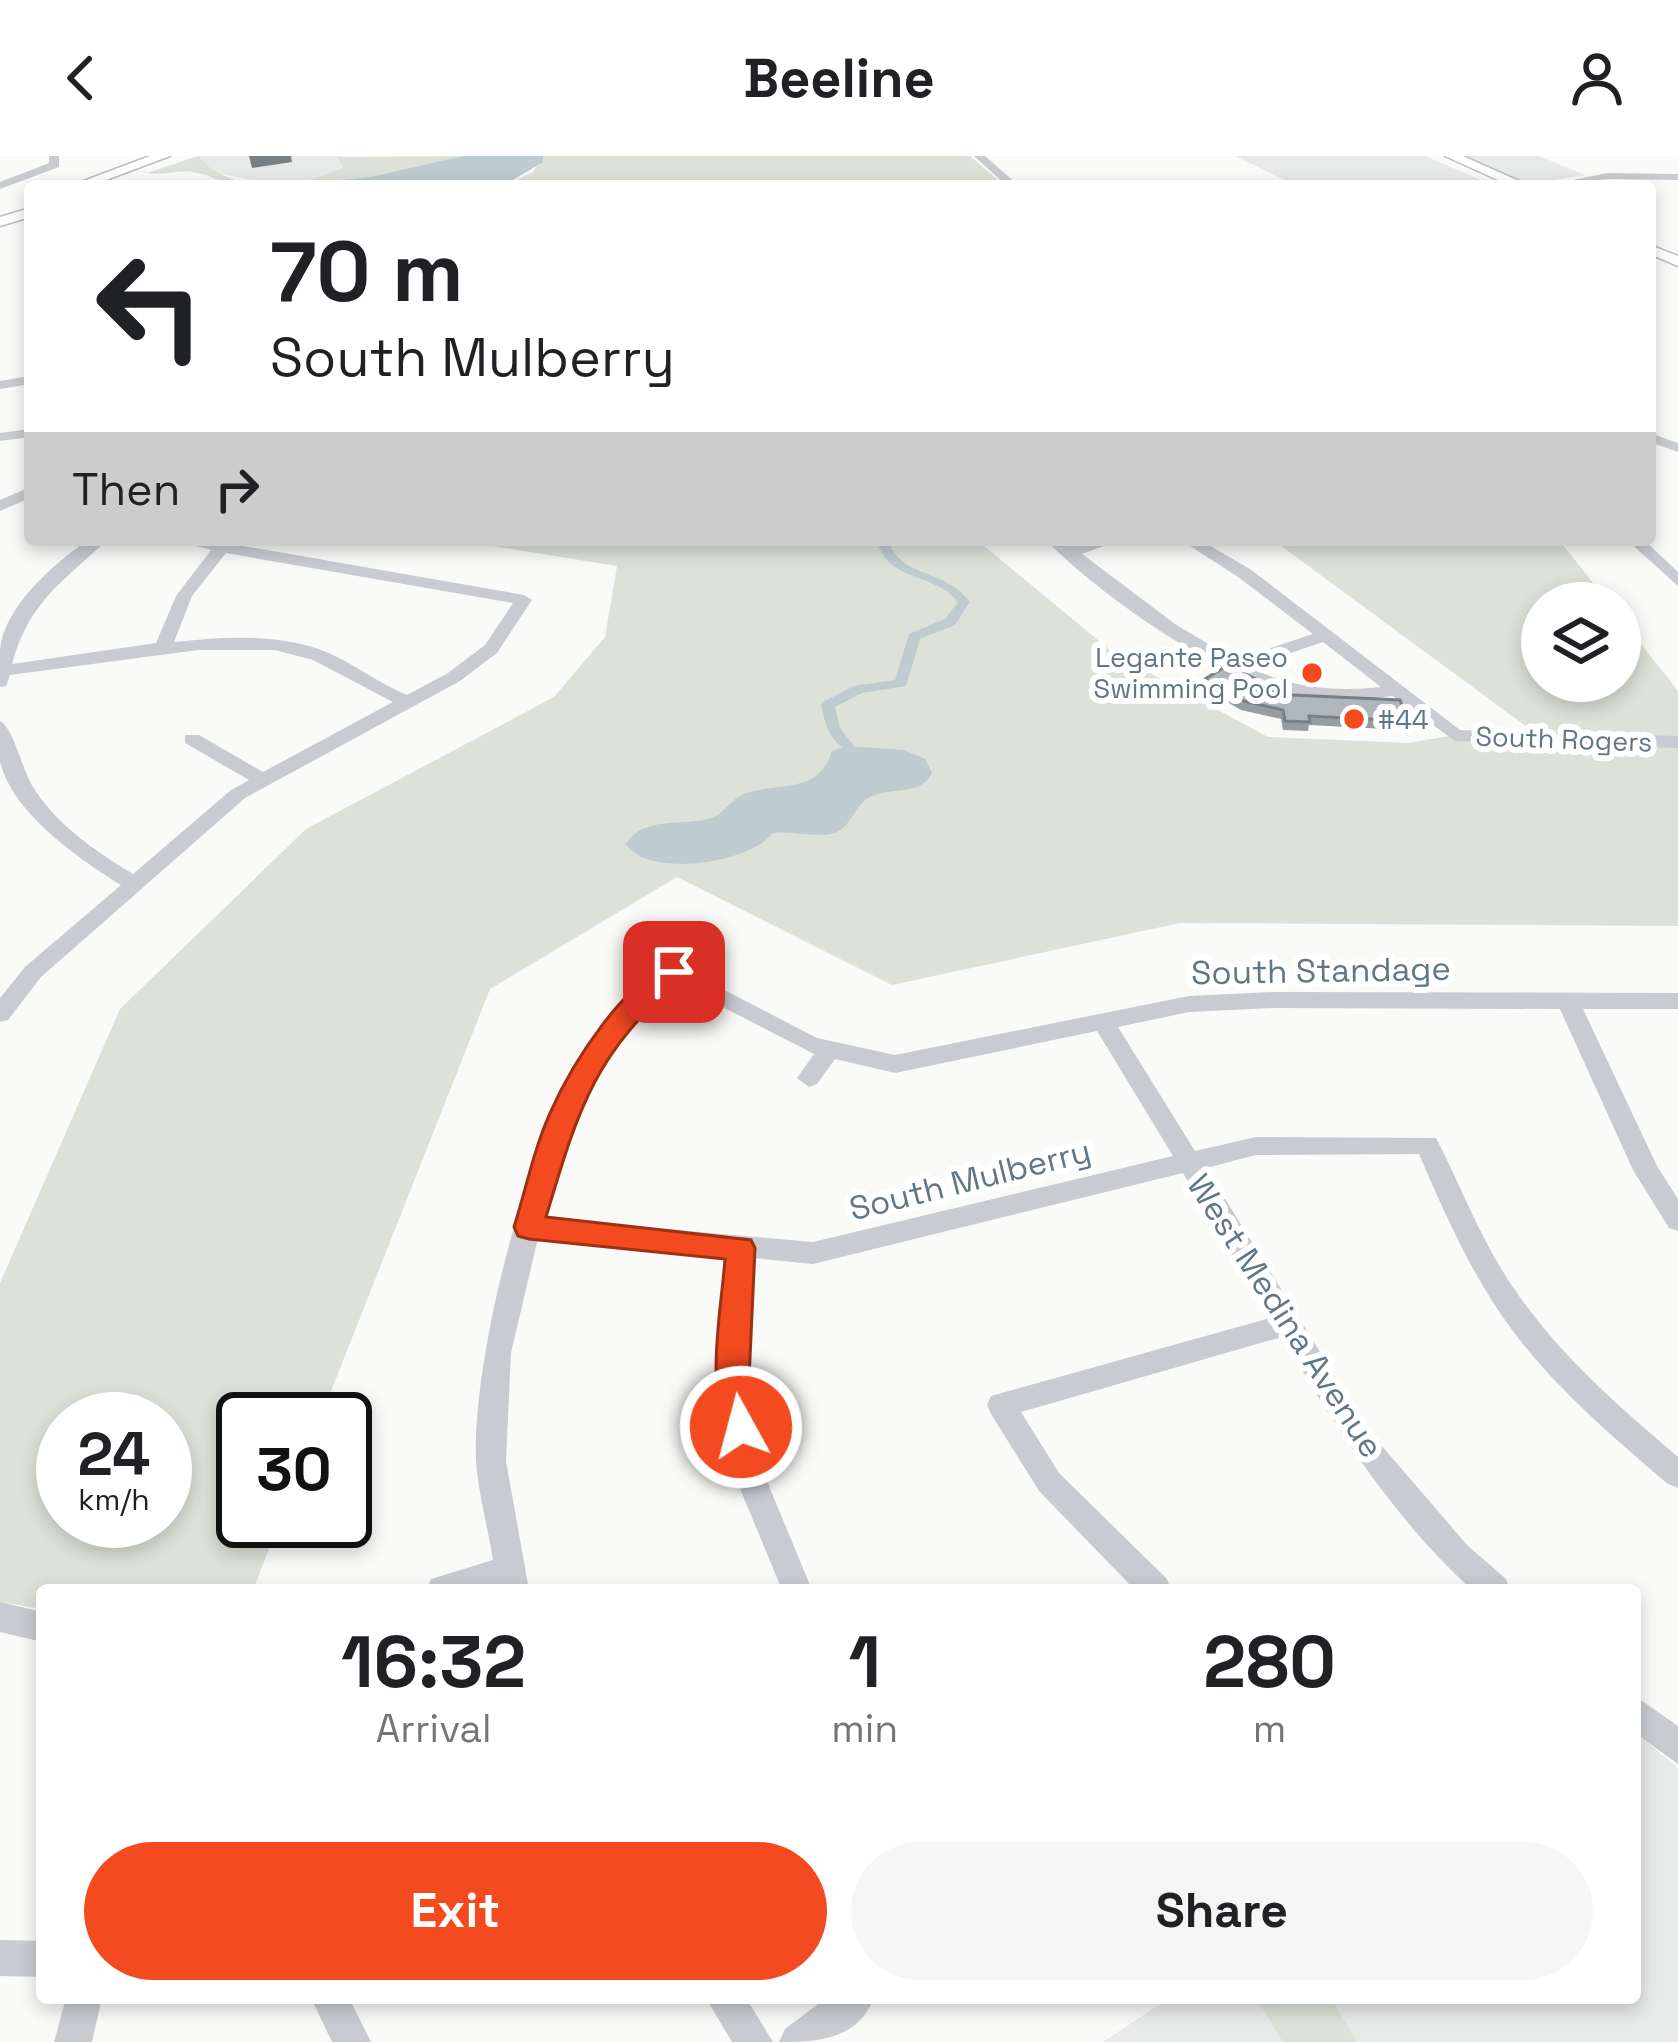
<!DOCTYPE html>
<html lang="en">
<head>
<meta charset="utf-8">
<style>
	body { margin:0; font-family:"Space Grotesk",sans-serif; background:#f6f6f6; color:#202124; height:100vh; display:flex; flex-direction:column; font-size:45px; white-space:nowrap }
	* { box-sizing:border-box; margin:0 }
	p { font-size:39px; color:#757577 }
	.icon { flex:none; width:66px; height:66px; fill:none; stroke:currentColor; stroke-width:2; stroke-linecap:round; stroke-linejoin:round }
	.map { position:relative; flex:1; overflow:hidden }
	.details { position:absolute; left:36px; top:1428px; width:1605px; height:420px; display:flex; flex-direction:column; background:#fff; border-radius:12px; box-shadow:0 6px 18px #0003 }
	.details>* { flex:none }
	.top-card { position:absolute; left:24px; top:24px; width:1632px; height:366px; border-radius:12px; box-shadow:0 6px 18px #0003; background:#fff; color:#202124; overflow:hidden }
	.controls { position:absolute; left:1521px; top:426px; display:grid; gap:24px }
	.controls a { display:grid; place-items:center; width:120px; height:120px; border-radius:50%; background:#fff; box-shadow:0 6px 18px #0003; font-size:60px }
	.speed { position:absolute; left:36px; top:1236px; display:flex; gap:24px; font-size:60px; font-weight:700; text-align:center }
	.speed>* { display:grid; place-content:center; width:156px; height:156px; border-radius:50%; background:#fff; box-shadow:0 6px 18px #0003; line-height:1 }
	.speed small { font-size:30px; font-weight:400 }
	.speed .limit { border:6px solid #111; border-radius:18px; background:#fff; color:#111 }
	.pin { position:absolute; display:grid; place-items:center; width:102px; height:102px; color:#fff; margin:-51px; border-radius:24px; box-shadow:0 6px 18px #0006 }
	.me { position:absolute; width:132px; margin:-66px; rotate:353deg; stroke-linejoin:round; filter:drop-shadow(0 0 9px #0008) }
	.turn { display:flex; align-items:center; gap:42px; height:252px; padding:0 48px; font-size:54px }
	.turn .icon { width:156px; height:156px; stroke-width:2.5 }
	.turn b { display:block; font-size:84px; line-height:102px }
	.then { display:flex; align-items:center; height:114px; padding:0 48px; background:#0003; gap:24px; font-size:45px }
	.eta { display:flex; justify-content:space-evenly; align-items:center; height:204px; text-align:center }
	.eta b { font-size:72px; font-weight:700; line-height:84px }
	.button { display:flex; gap:24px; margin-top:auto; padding:24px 48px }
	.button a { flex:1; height:138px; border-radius:72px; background:#f34a1f; color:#fff; font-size:48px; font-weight:700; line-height:138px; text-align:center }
	.button a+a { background:#f6f6f6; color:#202124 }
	header { display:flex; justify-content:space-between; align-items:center; height:156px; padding:0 48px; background:#fff; font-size:54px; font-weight:700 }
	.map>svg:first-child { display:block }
	.built { fill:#e8e9e9 }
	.green { fill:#dce2d8; fill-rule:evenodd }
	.water { fill:#becbcf }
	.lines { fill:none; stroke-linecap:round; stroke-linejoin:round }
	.canal { fill:#becbcf; fill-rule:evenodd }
	.major-casing { stroke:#b8bec2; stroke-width:3 }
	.minor { fill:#c8ccd0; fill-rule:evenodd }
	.major { fill:#fff; fill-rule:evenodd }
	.wall { fill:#959da3 }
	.shaded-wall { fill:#798084 }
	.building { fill:#adb7bd; stroke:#798084; stroke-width:3 }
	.route { fill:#f34a1f; stroke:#9e3014; stroke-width:3 }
	.poi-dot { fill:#f34a1f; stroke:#fff; stroke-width:4.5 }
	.labels { text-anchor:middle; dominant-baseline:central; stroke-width:12; stroke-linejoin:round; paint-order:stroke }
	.far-poi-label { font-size:27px; fill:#627785; stroke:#fff; text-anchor:end }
	.far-street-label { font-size:27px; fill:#627785; stroke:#fff }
	.street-label { font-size:33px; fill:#627785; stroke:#fff }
</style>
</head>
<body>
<header><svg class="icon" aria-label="back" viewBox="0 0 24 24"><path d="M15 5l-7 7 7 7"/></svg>Beeline<svg class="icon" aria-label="person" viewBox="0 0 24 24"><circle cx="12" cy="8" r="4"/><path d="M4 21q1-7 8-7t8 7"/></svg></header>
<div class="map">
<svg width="1678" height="1886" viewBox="0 0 1678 1886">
	<rect width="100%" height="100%" fill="#fafaf8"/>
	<g class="built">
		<polygon points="198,0 344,0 339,1 343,10 325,21 277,29 211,16"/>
		<polygon points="1235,0 1425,0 1495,30 1297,30"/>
		<polygon points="1460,0 1539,0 1585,19 1530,28"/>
		<polygon points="1635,1576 1678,1612 1678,1886 1103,1886 1169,1842 1635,1842"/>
	</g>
	<g class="green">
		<path d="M198,0C230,39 301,34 343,11L337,1L463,0C398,18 301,36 234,29C221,27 210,18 192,16C175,14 162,20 147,17Z"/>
		<polygon points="543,0 970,0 1005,30 503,30 533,16"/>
		<path d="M456,384H977L1116,499L1268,581L1409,587L1455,579L1542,582L1273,384H1552L1563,389L1609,447H1542V525H1620V461L1678,535V770L1180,767L892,829L677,721L490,833L320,1263H243V1365H280L253,1434H42V1453L0,1446V1127L120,853L306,673L554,541L605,481L617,410ZM63,1263H165V1365H63Z"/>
		<polygon points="1256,1842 1331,1842 1357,1886 1283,1886"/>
	</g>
	<g class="water">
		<polygon points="463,0 543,0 543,6 503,30 299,30 375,20"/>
		<path d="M847,590L904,594L925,603L932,617C921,640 893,631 872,640C853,648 852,674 831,678C813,681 792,675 773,677C750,707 648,723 626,688C644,658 684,672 714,661C725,656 731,643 744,638C778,625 818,640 832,595Z"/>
	</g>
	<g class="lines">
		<path class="canal" d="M877,384H889C897,421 945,412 970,446L955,469L920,483L906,530L862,537L835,551L840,572L854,590L847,594C829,585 825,567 821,549L823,546L854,530L895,524L909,478L945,463L958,446C935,416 886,426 877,384Z"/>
		<defs>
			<g id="major">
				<polygon points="150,0 170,0 90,30 70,30"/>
				<polygon points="1445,0 1463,0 1530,30 1511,30"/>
				<polygon points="30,52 30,61 0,70 0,61"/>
				<polygon points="1650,89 1678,100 1678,110 1650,98"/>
			</g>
		</defs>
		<use href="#major" class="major-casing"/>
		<g class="minor">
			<polygon points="49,0 59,0 59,11 0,33 0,26 49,7"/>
			<polygon points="974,0 985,0 1019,30 1007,30"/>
			<polygon points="1607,17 1678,18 1678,24 1607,23 1544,30"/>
			<polygon points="30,220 30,228 0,233 0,225"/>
			<polygon points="30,273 30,281 0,285 0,277"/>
			<polygon points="1650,277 1678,287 1678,296 1650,286"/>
			<polygon points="30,331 30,342 0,355 0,344"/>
			<path d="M88,384H107C64,425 29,445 12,508L156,487L176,440L211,394L173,384H209L524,439L532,444L497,497L460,525L245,642L41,821L8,864L0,866V842L25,811L121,729C79,703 11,656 0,605C0,593 0,578 0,565C14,572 22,614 33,631C57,669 95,695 133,718L231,634L249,624L185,587V579H199L263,616L393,546L313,504L275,494H198L10,519L6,530L0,531C0,519 0,506 0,493C5,449 55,407 88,384ZM226,397L513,447L485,489L448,517L407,539C378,527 353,507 324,495C277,477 223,481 174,486L192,440Z"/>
			<path d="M1046,384H1064L1072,390L1094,384H1120L1082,398L1175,468L1235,504L1313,478L1238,421L1181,384H1200L1250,413L1460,574L1678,580V592L1455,585L1393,540C1361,544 1332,547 1300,541C1224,526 1100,440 1046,384ZM1323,486L1381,531C1335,536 1292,532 1249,511Z"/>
			<polygon points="1627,384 1644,384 1678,416 1678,430"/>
			<path d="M674,808L817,882L895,899L1189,840L1274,836L1678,837V853H1583L1657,1010L1678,1043V1075L1669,1072L1633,1014L1560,853L1274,852L1189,856L1118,871L1195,995L1256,981L1436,982C1459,1026 1476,1072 1502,1114C1547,1188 1612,1245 1678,1301V1332L1668,1328C1612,1280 1554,1231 1510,1171C1471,1118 1445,1058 1419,998L1256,999L1206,1012L1369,1275L1468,1390L1506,1423L1510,1434H1472C1393,1362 1336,1272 1282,1181L1021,1256L1059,1317L1167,1423L1171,1434H1135L1039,1335L991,1258L987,1249L991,1240L1270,1162L1183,1017L813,1108L753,1102L747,1224L764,1318L812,1434H782L734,1318L719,1224L726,1100L538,1082L511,1197L506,1305L529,1434H427L431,1423L493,1404C488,1372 478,1337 476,1304C471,1189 552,849 674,808ZM676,827L814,898L797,922L809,931L817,928L835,903L895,917L1097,875L1173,1000L813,1086L544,1062C575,961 591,897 676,827Z"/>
			<polygon points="0,1446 42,1456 42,1486 0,1476"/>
			<polygon points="1635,1540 1678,1570 1678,1608 1635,1577"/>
			<polygon points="0,1784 42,1785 42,1821 0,1820"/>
			<polygon points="66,1842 102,1842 92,1886 54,1886"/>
			<polygon points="311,1842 349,1842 371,1886 332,1886"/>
			<polygon points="706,1842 746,1842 773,1886 732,1886"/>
			<path d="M826,1842H874C857,1884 818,1886 779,1886L785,1873Z"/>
		</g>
		<use href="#major" class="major"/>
	</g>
	<polygon class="wall" points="1205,523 1273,538 1408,565 1405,574 1309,569 1308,575 1283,574 1281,563 1241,554 1203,532"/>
	<polygon class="shaded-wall" points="249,0 291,0 292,6 252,12"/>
	<polygon class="building" points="1228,509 1275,533 1272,538 1400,544 1408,565 1309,560 1310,566 1285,565 1283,554 1244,545 1205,523"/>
	<path class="route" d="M674,808L686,816L683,822C594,896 578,954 546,1061L751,1084L755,1092L749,1224L757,1271L753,1282L741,1286L729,1282C705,1229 721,1158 725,1103L529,1083L518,1080L514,1071C526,1033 534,992 551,955C571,910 625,822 674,808Z"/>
	<g class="poi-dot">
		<circle cx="1312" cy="517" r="12"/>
		<circle cx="1354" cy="563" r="12"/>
	</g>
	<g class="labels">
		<g class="far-poi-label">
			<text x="1288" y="501">Legante Paseo<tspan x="1288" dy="31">Swimming Pool</tspan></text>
			<text x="1378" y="563" text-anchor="start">#44</text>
		</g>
		<g class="far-street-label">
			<text transform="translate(1564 583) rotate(2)">South Rogers</text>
		</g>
		<g class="street-label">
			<text transform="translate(1321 815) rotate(-1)">South Standage</text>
			<text transform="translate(970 1024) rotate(-14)">South Mulberry</text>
			<text transform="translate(1285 1160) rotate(57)">West Medina Avenue</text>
		</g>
	</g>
</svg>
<div class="controls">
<a><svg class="icon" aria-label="layers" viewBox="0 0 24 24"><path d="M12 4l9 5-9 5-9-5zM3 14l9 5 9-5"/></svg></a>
</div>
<div class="speed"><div>24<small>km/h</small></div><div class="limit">30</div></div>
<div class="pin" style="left:674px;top:816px;background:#d93025"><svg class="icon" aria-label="arrive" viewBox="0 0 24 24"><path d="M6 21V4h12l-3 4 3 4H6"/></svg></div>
<svg class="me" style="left:741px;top:1271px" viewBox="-20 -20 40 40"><circle r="17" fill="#f34a1f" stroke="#fff" stroke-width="3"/><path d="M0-11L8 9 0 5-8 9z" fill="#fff"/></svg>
<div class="top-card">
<div class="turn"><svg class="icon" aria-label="left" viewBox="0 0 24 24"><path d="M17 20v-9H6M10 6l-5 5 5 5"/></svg><div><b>70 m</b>South Mulberry</div></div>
<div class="then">Then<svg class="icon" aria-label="right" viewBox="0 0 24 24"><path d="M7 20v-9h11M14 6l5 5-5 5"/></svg></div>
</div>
<section class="details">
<div class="eta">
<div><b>16:32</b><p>Arrival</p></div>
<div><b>1</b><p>min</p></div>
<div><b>280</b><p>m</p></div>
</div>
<div class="button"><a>Exit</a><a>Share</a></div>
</section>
</div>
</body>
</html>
